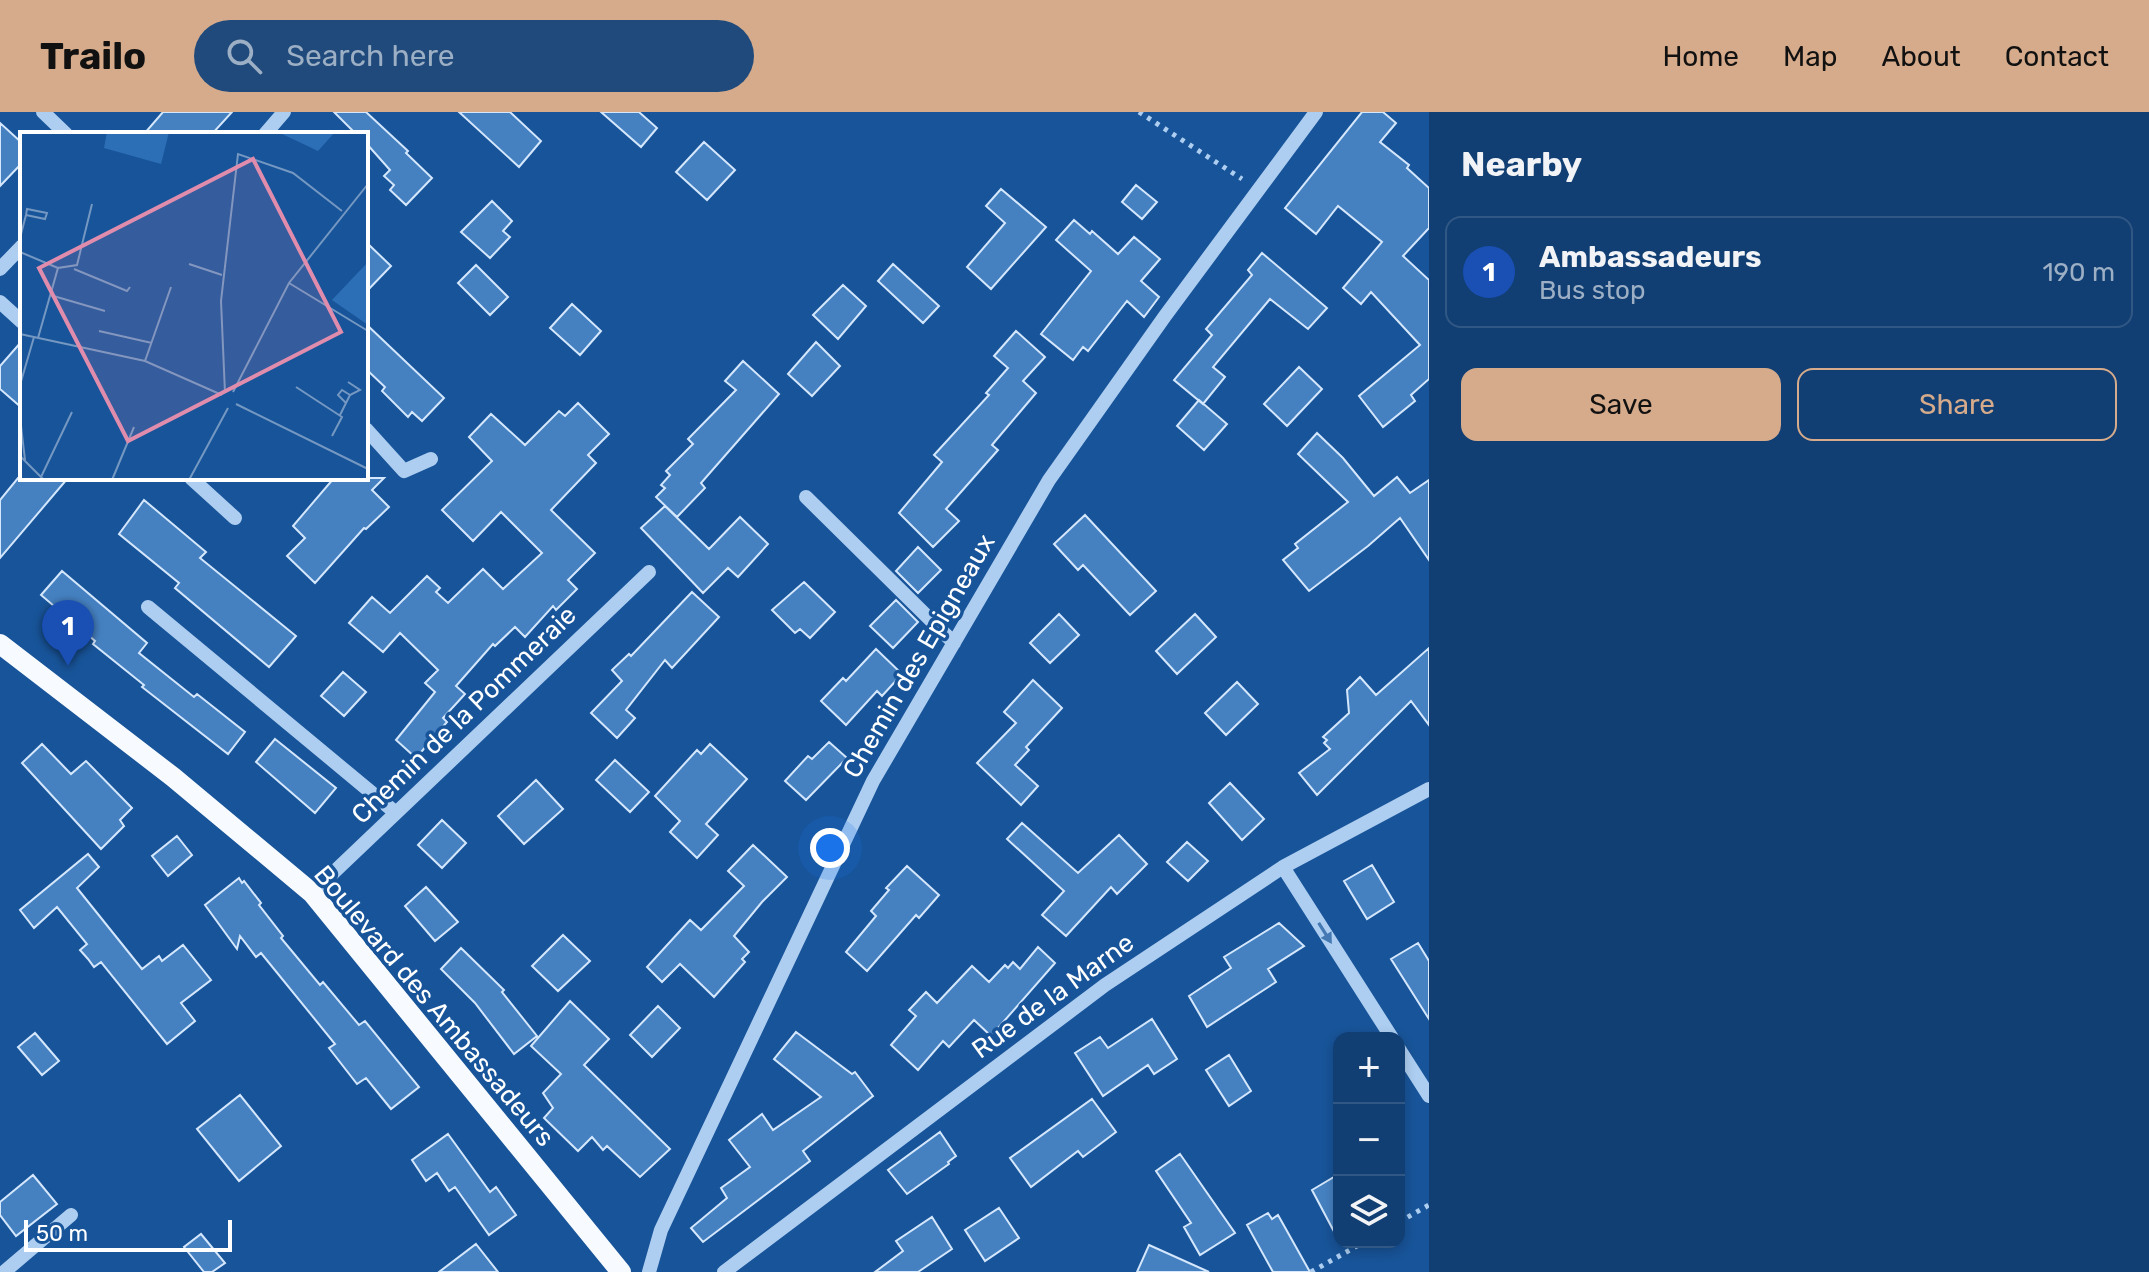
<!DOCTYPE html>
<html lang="en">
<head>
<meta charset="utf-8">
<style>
  :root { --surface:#123f73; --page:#1f4a7b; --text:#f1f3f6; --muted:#9cafc4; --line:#315885; --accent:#d6ab8b }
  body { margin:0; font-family:Rubik,sans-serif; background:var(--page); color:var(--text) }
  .controls { position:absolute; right:24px; bottom:24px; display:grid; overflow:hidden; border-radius:16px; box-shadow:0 4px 12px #0003 }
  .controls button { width:72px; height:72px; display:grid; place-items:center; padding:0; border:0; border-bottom:2px solid var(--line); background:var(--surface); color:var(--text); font:40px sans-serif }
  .scale { position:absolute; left:24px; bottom:20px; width:208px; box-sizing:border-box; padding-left:8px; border:4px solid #fff; border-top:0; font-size:22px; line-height:28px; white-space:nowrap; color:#fff; -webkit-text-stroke:6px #185499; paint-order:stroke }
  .you { position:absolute; left:830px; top:736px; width:28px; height:28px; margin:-20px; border:6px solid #fff; border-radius:50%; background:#1a73e8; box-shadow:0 0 0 12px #1a73e833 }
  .badge { display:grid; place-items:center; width:52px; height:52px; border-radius:50%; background:var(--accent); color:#fff; font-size:26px; font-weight:700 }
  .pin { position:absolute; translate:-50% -66px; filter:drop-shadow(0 2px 4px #0008) }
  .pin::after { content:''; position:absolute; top:42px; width:28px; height:24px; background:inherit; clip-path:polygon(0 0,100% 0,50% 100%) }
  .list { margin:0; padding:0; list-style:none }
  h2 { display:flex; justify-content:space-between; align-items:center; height:104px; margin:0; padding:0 32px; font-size:34px }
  h2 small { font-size:26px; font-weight:400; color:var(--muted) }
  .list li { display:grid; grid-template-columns:52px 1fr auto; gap:24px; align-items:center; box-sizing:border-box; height:112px; margin:0 16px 16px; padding:0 16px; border:2px solid var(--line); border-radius:16px }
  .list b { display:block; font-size:30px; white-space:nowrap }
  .list p { margin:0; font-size:26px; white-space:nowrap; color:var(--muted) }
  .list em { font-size:26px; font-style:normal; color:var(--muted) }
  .actions { display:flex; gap:16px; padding:24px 32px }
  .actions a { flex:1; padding:18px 0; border:2px solid var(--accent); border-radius:16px; text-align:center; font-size:28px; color:var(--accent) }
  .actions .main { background:var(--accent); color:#111 }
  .icon { flex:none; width:44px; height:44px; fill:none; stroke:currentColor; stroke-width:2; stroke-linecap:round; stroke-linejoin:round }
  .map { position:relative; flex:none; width:1429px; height:1160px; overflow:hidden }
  header { display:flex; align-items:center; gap:48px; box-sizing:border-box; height:112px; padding:0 40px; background:var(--accent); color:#111 }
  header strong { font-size:38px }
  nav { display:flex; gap:44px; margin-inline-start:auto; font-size:28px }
  .search { width:560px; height:72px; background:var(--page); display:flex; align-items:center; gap:20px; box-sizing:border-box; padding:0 28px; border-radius:44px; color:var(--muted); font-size:30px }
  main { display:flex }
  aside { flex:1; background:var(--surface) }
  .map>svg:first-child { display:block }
</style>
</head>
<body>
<header>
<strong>Trailo</strong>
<div class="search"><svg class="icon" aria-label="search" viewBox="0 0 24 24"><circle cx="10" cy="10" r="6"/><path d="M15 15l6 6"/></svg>Search here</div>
<nav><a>Home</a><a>Map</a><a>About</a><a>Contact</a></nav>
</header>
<main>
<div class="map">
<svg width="1429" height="1160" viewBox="0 0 1429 1160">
  <rect width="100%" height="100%" fill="#185499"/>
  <path fill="#4581c1" stroke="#d4e7fc" stroke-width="2" d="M163,0H232L212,22H144Z
    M334,0H366L408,39L406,41L432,66L406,93L390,78L394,73L384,64L390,58L366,31V22H356Z
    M459,0H510L541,29L519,55Z
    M601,0H639L657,16L641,35Z
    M1362,0H1383L1396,11L1380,30L1409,53L1407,56L1429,76V116L1403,144L1429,168V267L1411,283L1415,289L1383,315L1359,284L1420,233L1371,180L1361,192L1343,176L1382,130L1338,94L1316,122L1285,96Z
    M0,11L22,31V51L0,74Z
    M704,30L735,58L707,88L676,60Z
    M1136,73L1157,90L1142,107L1122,90Z
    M1001,77L1046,115L991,177L967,155L1005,111L986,94Z
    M492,89L512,109L503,119L510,125L490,146L461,120Z
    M1074,108L1090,122L1092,119L1118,142L1134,125L1160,147L1141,169L1159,185L1144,205L1127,189L1088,239L1083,235L1073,248L1041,222L1091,159L1056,128Z
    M366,130L391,154L366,180Z
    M1262,141L1327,196L1308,217L1270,187L1213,255L1225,265L1203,292L1174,268L1212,223L1206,217L1252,163L1248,158Z
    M893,152L939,194L923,211L878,169Z
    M476,153L508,185L490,203L458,171Z
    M843,173L866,194L838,227L813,203Z
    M572,192L601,219L580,243L550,216Z
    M366,212L444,286L422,309L412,300L408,305L382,279L385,275L366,257Z
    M1016,219L1045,245L1023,269L1036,281L992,333L998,338L946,397L959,409L933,435L899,401L942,350L934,343L989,283L986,281L1008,256L994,244Z
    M22,229V296L0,277V254Z
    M816,230L840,254L812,284L788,262Z
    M743,249L779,282L701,371L705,376L677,405L656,385L665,376L661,373L670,363L666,359L693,332L688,327L736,278L725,269Z
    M1299,255L1322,277L1287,314L1264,292Z
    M1199,288L1227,312L1204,338L1177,314Z
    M578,291L609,322L588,343L596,351L551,398L595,441L568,468L577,477L556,498L553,494L525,525L515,515L495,534L493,532L456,574L465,582L443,606L447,610L416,646L396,628L435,580L425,571L438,558L400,521L383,540L349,511L372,485L390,501L427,464L440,476L436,480L448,491L483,457L503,477L542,441L501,400L473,429L442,398L492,349L469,325L491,302L525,333L559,299L565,304Z
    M1317,321L1343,346L1374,384L1397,365L1410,381L1429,368V448L1400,406L1368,434L1309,479L1283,448L1298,436L1295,432L1348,390L1298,342Z
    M18,366H68L0,446V388Z
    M334,366H384L372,378L389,395L366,417L364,416L315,471L287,444L305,426L293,414Z
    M144,388L206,440L200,446L296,524L269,555L175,476L179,471L119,422Z
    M665,394L709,437L740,405L768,432L738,465L728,456L703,481L641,416Z
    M1085,403L1156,479L1130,503L1083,453L1078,458L1054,432Z
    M918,435L941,458L918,481L896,459Z
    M62,459L147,531L139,541L194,585L197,582L245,620L228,642L142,575L144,573L93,532L95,529L41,483Z
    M804,470L835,500L810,526L800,517L795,521L772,498Z
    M692,480L719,505L672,556L665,548L626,598L635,606L617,626L591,601L622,569L612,558L629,542L631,544Z
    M896,488L918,510L893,536L870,514Z
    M1059,502L1079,523L1050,551L1030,531Z
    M1195,502L1216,525L1177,562L1156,539Z
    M1429,536V613L1411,589L1317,683L1299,661L1330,637L1324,631L1327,628L1323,625L1349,601L1347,578L1360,565L1376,583Z
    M876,537L902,562L882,584L877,579L846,613L821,589L843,566L846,569Z
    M343,560L366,580L344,604L321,584Z
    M1033,568L1062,596L1026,635L1029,638L1015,653L1038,674L1021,693L977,651L1016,611L1004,600Z
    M1237,570L1258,592L1226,623L1205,601Z
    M275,627L336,676L315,701L256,650Z
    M829,630L847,646L806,688L785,669L808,644L812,647Z
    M42,632L71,662L86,649L132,696L120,708L124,714L101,737L22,651Z
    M710,632L747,667L706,712L718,723L697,746L670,720L680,709L655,684L697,638L701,642Z
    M615,648L649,680L630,700L596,668Z
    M536,668L563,697L524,732L498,704Z
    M1230,671L1264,707L1242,728L1209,691Z
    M442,708L466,731L442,756L418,733Z
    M1022,711L1078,761L1119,723L1147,752L1117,782L1111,775L1066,824L1042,803L1064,779L1007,727Z
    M177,724L192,743L168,764L152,744Z
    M1187,730L1208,749L1188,769L1167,750Z
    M753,733L787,765L762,790L734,824L749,840L742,847L745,850L714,885L680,852L662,870L647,855L690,808L701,818L744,774L728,759Z
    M88,742L99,755L77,776L142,857L159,844L162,849L183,833L211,868L181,891L195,909L167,932L101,850L94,855L88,847L80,838L87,832L57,795L34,816L20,798Z
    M1372,753L1394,790L1367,807L1344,769Z
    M907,754L939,783L919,806L916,803L867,859L846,840L876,804L871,799L889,778L886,776Z
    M239,766L242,771L244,769L261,791L259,793L283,824L281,826L320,873L323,870L359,913L365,909L419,975L391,997L366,966L357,972L329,936L335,932L261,841L256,845L240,824L237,837L205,793Z
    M426,775L458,810L435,829L405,794Z
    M1279,811L1304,834L1268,857L1276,870L1207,915L1189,884L1231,856L1224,845Z
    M563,823L590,849L558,879L532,854Z
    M1418,831L1429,849V907L1391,847Z
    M1038,835L1055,851L991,924L974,908L949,935L943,929L918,958L891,933L916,904L909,898L926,880L937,891L972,854L989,870L1005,853L1008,856L1013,850L1020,857Z
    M461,836L504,878L502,880L537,924L514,942L475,891L441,857Z
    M570,889L609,927L584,953L670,1037L640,1065L607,1034L603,1038L592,1025L578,1039L544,1006L553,996L543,981L561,962L531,934Z
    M658,894L680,916L652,945L630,923Z
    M1152,907L1177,947L1154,962L1148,953L1103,984L1075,941L1100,925L1108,936Z
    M796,920L852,962L855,960L873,984L803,1039L810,1049L703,1130L691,1116L727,1086L721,1076L750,1055L729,1028L762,1002L773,1018L821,985L774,947Z
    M35,921L59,949L42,963L18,935Z
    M1229,943L1251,979L1229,994L1206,958Z
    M240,983L281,1034L239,1069L197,1017Z
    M1092,987L1116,1020L1083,1045L1078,1039L1031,1075L1010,1046Z
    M940,1020L956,1044L948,1050L949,1052L907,1082L888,1058Z
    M448,1022L490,1080L496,1075L516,1103L489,1123L455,1075L449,1079L437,1061L426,1069L412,1048Z
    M1180,1042L1235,1121L1200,1143L1184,1115L1191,1111L1156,1059Z
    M1339,1062V1129L1312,1078Z
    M33,1063L57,1092L16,1124L0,1103V1090Z
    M999,1096L1019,1126L985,1149L965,1118Z
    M1268,1101L1272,1107L1278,1103L1310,1160H1273L1247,1113Z
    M932,1105L952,1137L918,1160H875L903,1139L896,1129Z
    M201,1122L225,1151L212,1160H204L184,1135Z
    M476,1132L498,1160H439Z
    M1149,1133L1209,1160H1137Z"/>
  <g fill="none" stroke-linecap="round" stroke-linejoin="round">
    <path stroke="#adcef1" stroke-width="5" stroke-dasharray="4 6" stroke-linecap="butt" d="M1139,0L1242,67
      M1399,1110L1429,1093
      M1311,1160L1364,1130"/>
    <path stroke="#adcef1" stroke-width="14" d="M43,0L66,22
      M265,22L284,0
      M0,157L22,134
      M0,190L22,210
      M366,317L404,359L431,347
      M191,366L235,406
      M806,385L954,531
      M148,495L396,701
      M1283,755L1392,926
      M312,781L649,460
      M1399,937L1429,984
      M4,1160L71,1103
      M649,1160L661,1118L873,669L1049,368L1165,204L1316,0
      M724,1160L1105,873L1283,755L1429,677"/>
    <path stroke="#f7fbff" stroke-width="20" d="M0,532L173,665L312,781L621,1160"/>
  </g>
  <defs><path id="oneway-solid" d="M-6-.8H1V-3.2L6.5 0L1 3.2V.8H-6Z" transform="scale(2)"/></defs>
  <use fill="#4579b3" href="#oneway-solid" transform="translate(1325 821) rotate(58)"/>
  <g text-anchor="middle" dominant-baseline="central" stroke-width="7" stroke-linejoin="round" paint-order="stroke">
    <g font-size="26" fill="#fff" stroke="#185499">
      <text transform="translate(919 544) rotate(-60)">Chemin des Epigneaux</text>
      <text transform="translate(464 603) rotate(-44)">Chemin de la Pommeraie</text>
      <text transform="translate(1053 884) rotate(-36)">Rue de la Marne</text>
      <text transform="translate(434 894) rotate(50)">Boulevard des Ambassadeurs</text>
    </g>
  </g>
  <g transform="translate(20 20)">
    <rect width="348" height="348" fill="#185499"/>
    <path d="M87,0H149L141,32L84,16ZM258,0H315L298,19ZM348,130V193L312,168Z" fill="#2c6fb6"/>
    <path fill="none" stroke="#7498c2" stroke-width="2" d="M0,106L6,83L7,77L27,81L25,87L6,83M0,120L38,136M169,132L202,143M54,137L107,159L110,155M269,151L348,199M30,163L85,179M79,199L132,211M0,202L125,229L202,263M18,206L38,136L57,133L72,72M125,229L151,155M0,253L14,205M276,255L322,285L312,304M213,260L269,151L348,52M205,261L201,169L218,22L273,41L322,79M326,271L318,263L322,258L330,263M216,272L348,337M320,283L330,263L340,258L328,250M0,285L5,328M0,324L24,348M21,345L52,280M92,348L114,295M169,348L208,276"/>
    <path fill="#e08cad" fill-opacity="0.15" stroke="#e08cad" stroke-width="4" d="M233,27L321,200L108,309L19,136Z"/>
    <rect width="348" height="348" fill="none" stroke="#fff" stroke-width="4"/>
  </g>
</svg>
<div class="controls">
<button>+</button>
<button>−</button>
<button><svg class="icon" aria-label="layers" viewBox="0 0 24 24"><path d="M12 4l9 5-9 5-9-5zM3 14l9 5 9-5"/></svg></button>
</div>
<div class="scale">50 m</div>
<div class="you"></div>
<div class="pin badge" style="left:68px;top:554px;background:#1a4fb4">1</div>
</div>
<aside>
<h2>Nearby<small></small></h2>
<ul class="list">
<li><span class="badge" style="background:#1a4fb4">1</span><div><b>Ambassadeurs</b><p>Bus stop</p></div><em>190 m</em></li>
</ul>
<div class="actions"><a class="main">Save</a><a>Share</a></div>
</aside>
</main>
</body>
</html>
